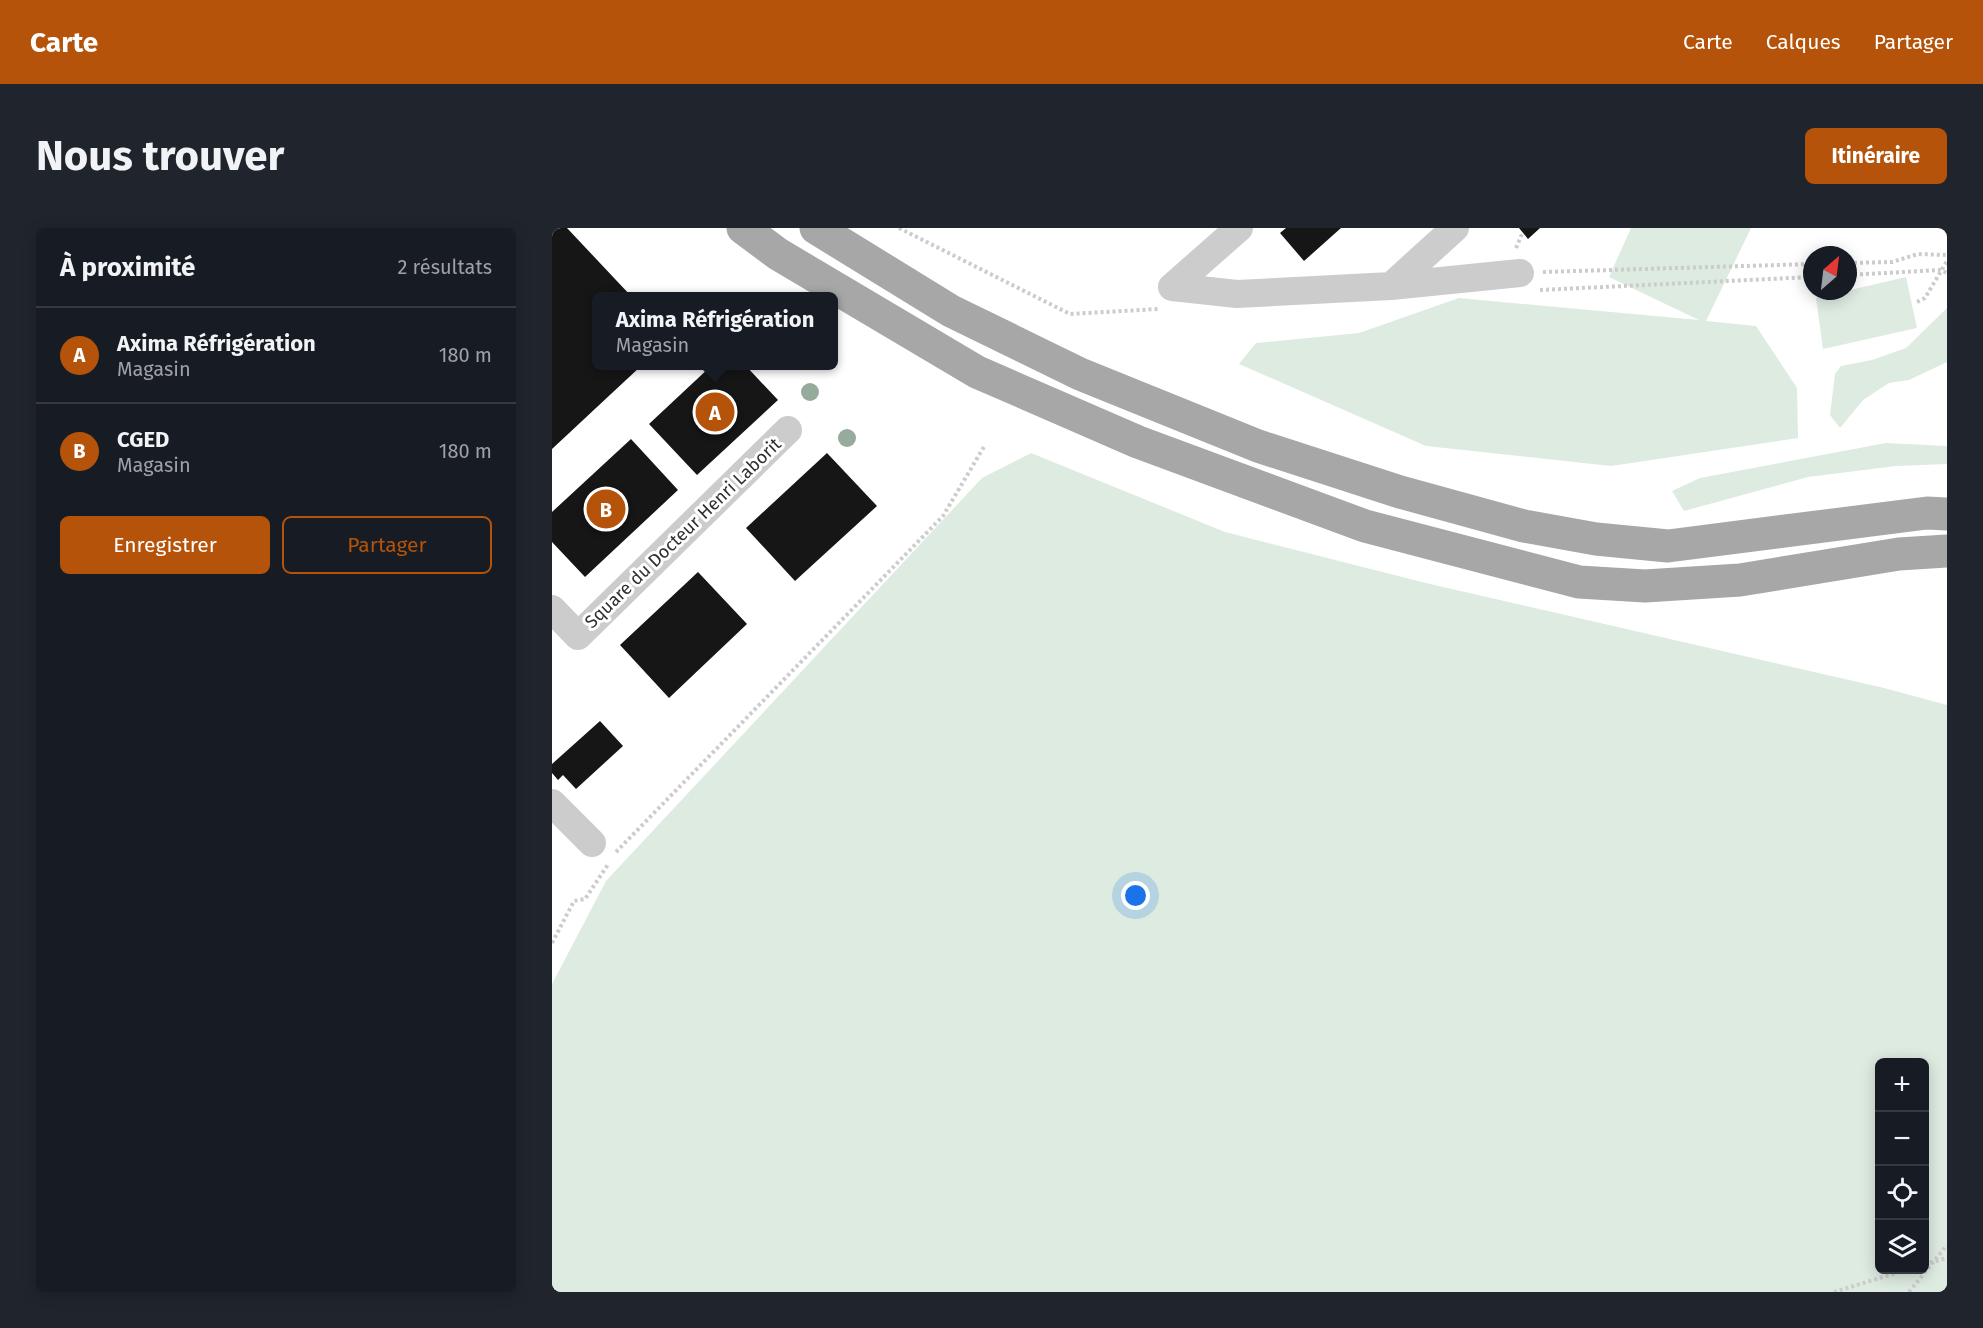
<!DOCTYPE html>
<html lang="fr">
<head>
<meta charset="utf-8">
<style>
  :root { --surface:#171b24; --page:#20242c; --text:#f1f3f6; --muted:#9ea1a6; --line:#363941; --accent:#b45309 }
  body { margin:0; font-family:"Fira Sans",sans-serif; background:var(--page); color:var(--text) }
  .controls { position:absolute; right:18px; bottom:18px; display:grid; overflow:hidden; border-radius:9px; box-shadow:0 3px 15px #0003 }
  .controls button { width:54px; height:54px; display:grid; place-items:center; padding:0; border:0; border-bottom:2px solid var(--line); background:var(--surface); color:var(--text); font:30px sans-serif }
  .compass { position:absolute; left:1251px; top:18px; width:54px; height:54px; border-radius:50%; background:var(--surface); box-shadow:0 3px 15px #0003; rotate:28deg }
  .you { position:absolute; left:584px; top:668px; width:21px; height:21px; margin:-15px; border:4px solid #fff; border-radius:50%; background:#1a73e8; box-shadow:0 0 0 9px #1a73e833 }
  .badge { display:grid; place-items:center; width:39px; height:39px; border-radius:50%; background:var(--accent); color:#fff; font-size:20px; font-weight:700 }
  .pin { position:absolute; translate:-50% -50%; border:3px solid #fff; box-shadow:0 2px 6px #0006 }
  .popup { position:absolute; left:40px; top:64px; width:246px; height:78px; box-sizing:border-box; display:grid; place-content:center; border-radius:9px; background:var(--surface); filter:drop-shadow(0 2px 4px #0005); font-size:20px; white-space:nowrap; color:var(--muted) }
  .popup b { font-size:22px; color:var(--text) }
  .popup::after { content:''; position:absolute; left:50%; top:100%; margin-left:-12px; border:12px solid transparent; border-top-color:var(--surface) }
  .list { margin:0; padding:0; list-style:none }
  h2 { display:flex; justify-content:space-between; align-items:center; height:78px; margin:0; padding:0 24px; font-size:26px }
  h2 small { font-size:20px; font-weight:400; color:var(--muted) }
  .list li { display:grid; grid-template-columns:39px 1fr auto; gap:18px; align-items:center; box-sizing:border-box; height:96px; padding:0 24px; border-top:2px solid var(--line) }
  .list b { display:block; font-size:22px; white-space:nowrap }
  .list p { margin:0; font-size:20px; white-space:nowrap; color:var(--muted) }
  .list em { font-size:20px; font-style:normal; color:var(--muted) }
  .actions { display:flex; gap:12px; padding:18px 24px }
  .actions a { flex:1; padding:14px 0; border:2px solid var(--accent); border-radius:9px; text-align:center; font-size:21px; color:var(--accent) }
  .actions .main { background:var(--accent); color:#fff }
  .icon { flex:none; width:33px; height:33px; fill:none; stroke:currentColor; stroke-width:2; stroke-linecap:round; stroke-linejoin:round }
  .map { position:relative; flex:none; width:1395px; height:1064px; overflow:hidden; border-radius:9px }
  header { display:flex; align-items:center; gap:36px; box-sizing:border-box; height:84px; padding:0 30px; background:var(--accent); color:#fff }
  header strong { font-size:28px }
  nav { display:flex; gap:33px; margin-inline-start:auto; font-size:21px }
  .intro { display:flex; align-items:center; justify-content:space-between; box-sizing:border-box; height:144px; padding:0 36px }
  h1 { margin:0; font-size:42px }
  .button { padding:15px 27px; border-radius:9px; background:var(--accent); color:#fff; font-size:21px; font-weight:700 }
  main { display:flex; gap:36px; padding:0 36px }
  aside { flex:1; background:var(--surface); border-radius:9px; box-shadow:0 3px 15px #0003 }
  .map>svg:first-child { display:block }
</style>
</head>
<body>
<header>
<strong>Carte</strong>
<nav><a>Carte</a><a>Calques</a><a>Partager</a></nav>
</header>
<div class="intro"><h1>Nous trouver</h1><a class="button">Itinéraire</a></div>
<main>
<aside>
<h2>À proximité<small>2 résultats</small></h2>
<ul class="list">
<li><span class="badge">A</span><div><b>Axima Réfrigération</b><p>Magasin</p></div><em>180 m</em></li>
<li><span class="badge">B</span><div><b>CGED</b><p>Magasin</p></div><em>180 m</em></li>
</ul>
<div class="actions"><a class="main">Enregistrer</a><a>Partager</a></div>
</aside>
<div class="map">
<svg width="1395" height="1064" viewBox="0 0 1395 1064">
  <rect width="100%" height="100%" fill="#fff"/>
  <path fill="#deebe1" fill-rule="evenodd" d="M1079,0H1199L1154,93L1204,98L1245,160L1246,210L1059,238L874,218L687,136L704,115L807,105L907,70L1147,92L1057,49Z
    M1354,49L1365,100L1271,121L1264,70Z
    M1395,80V134L1357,152L1337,155L1311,172L1288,200L1278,187L1283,146L1289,138L1320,132L1354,120Z
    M1334,215L1395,218V236L1344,238L1256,249L1132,283L1120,263L1148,250Z
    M479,225L673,304L878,356L1332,460L1395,477V1064H0V756L54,653L430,250ZM1328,834H1372V1042H1328Z"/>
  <path fill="#161616" d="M0,0H15L79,68H45V138H89L0,221Z
    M734,0H789L752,33L728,5Z
    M967,0H988L976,11Z
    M159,138H194L226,172L145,247L97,196Z
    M79,211L126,262L33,349L0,314V284Z
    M275,225L325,278L243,353L194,300Z
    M146,344L195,396L117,470L68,417Z
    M48,493L71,518L24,561L11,547L6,552L0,545V536Z"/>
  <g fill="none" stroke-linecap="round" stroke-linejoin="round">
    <path stroke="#ccc" stroke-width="4" stroke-dasharray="3 3" stroke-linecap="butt" d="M347,0L518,86L606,81
      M964,20L970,6
      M1296,35L1340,34L1366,26L1395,27
      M991,44L1260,36
      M1296,47L1388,42L1395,45
      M988,62L1260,49
      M1365,74L1373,70L1395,33
      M64,624L391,288L433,217
      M0,715L22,673L33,671L57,635
      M1372,1036L1395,1030
      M1282,1064L1354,1042
      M1357,1064L1395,1017"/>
    <path stroke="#ccc" stroke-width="28" d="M839,58L968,45
      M620,59L685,66L839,58L903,0
      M620,59L687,0
      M0,381L26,408L236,202
      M0,575L40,615"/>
    <path stroke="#a7a7a7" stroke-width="33" d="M191,0L226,26L425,144L586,214L813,298L1027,354L1093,358L1188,352L1347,326L1395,323
      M264,0L399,83L528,146L706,218L848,264L972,298L1044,311L1116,318L1375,285L1395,286"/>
  </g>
  <g fill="#96ab9c">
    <circle cx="258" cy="164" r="9"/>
    <circle cx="295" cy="210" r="9"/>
  </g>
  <g text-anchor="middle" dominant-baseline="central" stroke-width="6" stroke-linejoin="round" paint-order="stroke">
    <g font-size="18" fill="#2f2f2f" stroke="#fff">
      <text transform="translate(131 305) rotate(-44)">Square du Docteur Henri Laborit</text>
    </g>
  </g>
</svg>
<div class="controls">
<button>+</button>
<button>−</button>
<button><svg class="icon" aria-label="locate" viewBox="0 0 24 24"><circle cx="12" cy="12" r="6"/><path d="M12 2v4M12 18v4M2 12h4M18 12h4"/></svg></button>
<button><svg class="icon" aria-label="layers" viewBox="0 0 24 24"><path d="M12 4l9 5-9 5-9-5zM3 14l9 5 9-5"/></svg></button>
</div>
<svg class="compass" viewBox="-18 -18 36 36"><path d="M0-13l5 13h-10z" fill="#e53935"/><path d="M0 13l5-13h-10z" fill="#9ea1a6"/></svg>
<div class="you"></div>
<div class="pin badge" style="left:163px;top:184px">A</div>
<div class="popup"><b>Axima Réfrigération</b>Magasin</div>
<div class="pin badge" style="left:54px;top:281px">B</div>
</div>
</main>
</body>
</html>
